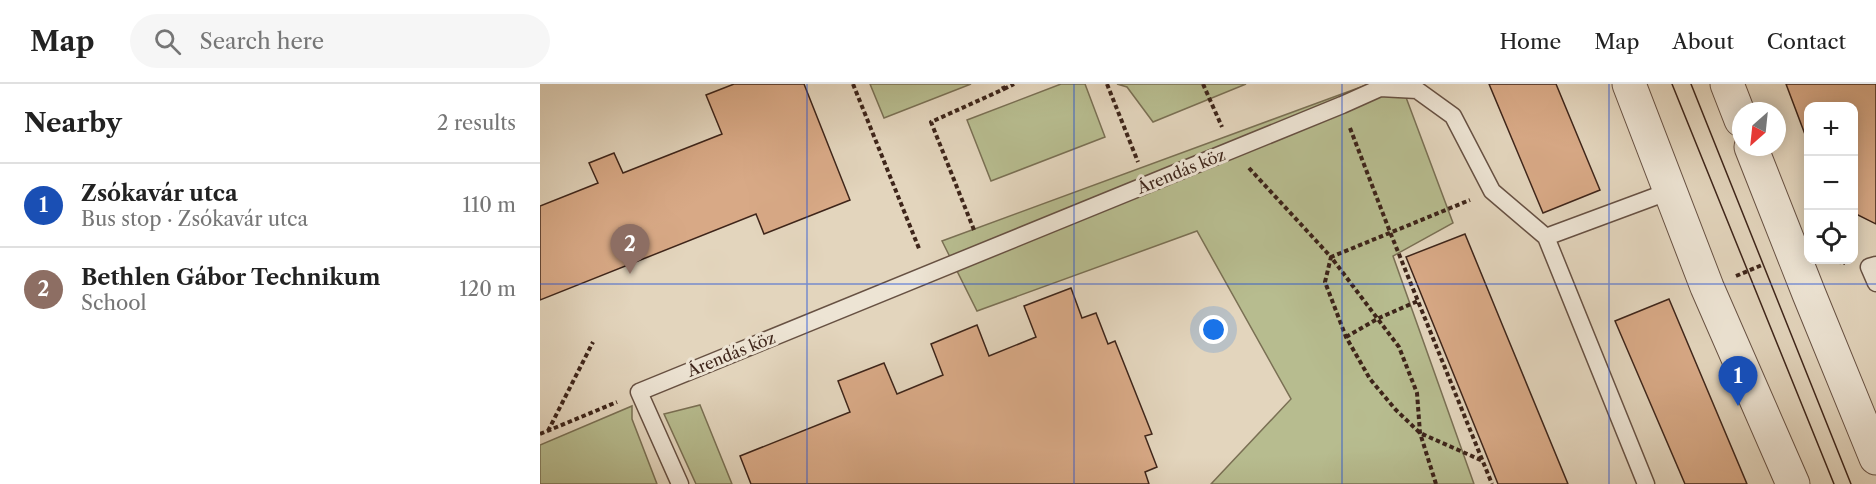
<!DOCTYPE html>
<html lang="en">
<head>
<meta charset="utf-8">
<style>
  :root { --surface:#fff; --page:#f6f6f6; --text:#222; --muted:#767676; --line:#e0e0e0; --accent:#d93025 }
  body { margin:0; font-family:"Libre Caslon Text",serif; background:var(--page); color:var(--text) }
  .controls { position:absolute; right:18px; top:18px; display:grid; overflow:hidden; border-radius:12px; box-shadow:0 3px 15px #0003 }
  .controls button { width:54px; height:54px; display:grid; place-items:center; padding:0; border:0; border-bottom:2px solid var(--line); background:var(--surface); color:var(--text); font:30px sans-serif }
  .compass { position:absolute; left:1192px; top:18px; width:54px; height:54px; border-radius:50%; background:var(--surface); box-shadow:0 3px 15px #0003; rotate:207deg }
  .you { position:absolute; left:674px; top:246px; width:21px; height:21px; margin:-15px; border:4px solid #fff; border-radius:50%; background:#1a73e8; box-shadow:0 0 0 9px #1a73e833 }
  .badge { display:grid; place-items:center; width:39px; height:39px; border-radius:50%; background:var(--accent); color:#fff; font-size:20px; font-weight:700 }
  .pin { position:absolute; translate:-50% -50px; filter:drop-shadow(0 2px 3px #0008) }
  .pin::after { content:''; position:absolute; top:32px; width:21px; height:18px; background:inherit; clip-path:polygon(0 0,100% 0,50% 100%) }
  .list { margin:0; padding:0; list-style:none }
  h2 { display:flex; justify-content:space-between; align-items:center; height:78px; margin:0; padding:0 24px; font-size:26px }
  h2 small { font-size:20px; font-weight:400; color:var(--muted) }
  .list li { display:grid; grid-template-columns:39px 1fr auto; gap:18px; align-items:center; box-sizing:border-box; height:84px; padding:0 24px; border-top:2px solid var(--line) }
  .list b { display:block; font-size:22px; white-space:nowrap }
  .list p { margin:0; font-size:20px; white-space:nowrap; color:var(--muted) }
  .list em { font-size:20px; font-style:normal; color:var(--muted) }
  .icon { flex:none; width:33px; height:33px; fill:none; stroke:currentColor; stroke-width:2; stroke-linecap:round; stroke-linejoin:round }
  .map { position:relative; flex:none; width:1336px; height:400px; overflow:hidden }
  header { display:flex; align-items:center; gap:36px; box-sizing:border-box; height:84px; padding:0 30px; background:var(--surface); border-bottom:2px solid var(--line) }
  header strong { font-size:28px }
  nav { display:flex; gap:33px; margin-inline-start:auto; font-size:21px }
  .search { width:420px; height:54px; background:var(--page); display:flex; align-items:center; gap:15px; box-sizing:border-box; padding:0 21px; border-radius:33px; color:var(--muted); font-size:22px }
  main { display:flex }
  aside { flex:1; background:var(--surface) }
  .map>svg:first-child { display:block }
</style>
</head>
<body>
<header>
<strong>Map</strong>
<div class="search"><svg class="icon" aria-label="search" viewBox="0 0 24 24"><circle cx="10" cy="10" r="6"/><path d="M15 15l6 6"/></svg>Search here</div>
<nav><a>Home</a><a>Map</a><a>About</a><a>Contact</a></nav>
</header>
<main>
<aside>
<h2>Nearby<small>2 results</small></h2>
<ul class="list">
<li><span class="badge" style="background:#1a4fb4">1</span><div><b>Zsókavár utca</b><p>Bus stop · Zsókavár utca</p></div><em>110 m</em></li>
<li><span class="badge" style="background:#8d6e63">2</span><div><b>Bethlen Gábor Technikum</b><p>School</p></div><em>120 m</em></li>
</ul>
</aside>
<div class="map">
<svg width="1336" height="400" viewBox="0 0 1336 400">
  <rect width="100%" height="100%" fill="#e3d5bd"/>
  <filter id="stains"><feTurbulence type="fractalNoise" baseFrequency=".00333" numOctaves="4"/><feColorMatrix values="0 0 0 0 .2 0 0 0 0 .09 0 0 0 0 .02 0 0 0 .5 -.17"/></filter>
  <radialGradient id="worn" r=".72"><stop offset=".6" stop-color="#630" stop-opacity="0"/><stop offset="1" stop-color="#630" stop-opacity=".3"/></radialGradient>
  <path fill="#b7bc8f" stroke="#7a7054" stroke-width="1.5" d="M330,0H431L344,34Z
    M521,0H545L565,53L451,97L427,36Z
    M577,0H706L613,38L587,3Z
    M829,0H861L913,139L853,172L934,400H671L751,315L657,147L437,227L402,157Z
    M160,321L192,400H156L124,330Z
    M92,322V335L117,400H0V361Z"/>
  <path fill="#d8a986" stroke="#3e251a" stroke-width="1.5" d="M194,0H264L310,116L224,150L216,130L0,216V122L58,99L49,79L74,69L83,89L182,50L166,11Z
    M949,0H1016L1060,106L1003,129Z
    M1246,0H1336V140L1314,129V22H1269V61Z
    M925,150L964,245L1028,400H958L944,365L866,173Z
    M531,204L542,234L556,229L568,260L575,257L612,350L605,352L617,383L605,388L609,400H211L200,372L310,328L298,297L344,279L357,310L403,291L391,260L437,241L449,272L496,253L484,222Z
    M1129,215L1207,400H1145L1075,237Z"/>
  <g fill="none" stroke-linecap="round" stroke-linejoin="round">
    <g stroke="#675143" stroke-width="19">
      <path id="service" d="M1006,153L1106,400
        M1336,181L1329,183L1336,199
        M140,400L99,308L802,21L840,4L877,6L913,32L952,107L1006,153L1130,107"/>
    </g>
    <g stroke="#675143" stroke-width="35">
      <path id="tertiary" d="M1089,0L1167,203L1253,400
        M1187,0L1201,36
        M1211,63L1269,210L1336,374"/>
    </g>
    <path stroke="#3e251a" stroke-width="4" stroke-dasharray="4.5 3" stroke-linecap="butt" d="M313,0L380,167
      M567,0L598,78
      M663,0L682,43
      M464,5L474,0
      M810,44L850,148L952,400
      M709,84L791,173L785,198L806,253L830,295L855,325L880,349L943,377
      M434,146L391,38L464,5L462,0
      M1289,176L1305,179
      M1196,192L1222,181
      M806,253L839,234L878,217
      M8,347L53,258
      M0,350L77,318
      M896,400L880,349L877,309L859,263L791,173L930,116"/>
    <use href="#service" stroke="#ede4d4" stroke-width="16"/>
    <use href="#tertiary" stroke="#ede4d4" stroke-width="33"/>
    <path stroke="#3e251a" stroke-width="1.5" d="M1132,0L1294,400
      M1151,0L1311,400"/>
  </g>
  <path fill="none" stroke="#1d4ed8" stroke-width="1.5" stroke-opacity="0.55" d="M267,0V400M534,0V400M802,0V400M1069,0V400M0,200H1336"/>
  <g text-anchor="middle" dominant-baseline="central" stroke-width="6" stroke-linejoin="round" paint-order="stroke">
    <g font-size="16" fill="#3e251a" stroke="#ede4d4">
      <text transform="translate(641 87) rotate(-22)">Árendás köz</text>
      <text transform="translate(191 270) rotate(-22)">Árendás köz</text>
    </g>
  </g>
  <rect width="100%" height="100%" filter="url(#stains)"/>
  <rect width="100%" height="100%" fill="url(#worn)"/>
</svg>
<div class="controls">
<button>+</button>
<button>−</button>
<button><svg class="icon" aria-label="locate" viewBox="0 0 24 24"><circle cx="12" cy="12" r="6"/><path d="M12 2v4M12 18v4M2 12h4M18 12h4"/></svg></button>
</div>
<svg class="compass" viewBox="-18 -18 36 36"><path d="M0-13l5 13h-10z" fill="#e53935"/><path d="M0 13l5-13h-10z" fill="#767676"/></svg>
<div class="you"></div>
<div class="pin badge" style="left:1198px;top:322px;background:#1a4fb4">1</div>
<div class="pin badge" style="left:90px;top:190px;background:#8d6e63">2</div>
</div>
</main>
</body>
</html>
